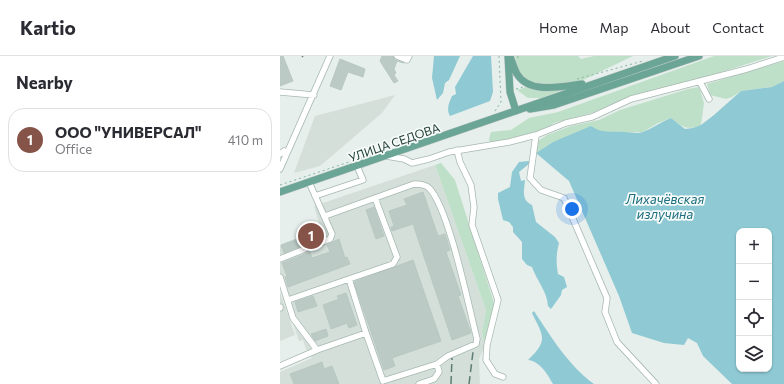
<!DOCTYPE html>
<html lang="en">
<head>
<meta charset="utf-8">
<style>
  :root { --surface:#fff; --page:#f7f7f7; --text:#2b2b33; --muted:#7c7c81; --line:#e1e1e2; --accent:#855347 }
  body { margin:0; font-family:Commissioner,sans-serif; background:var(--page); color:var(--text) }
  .controls { position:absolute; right:12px; bottom:12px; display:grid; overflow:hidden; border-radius:8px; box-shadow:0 1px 3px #0004 }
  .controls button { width:36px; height:36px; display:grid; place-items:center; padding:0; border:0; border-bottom:1px solid var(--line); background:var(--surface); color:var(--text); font:20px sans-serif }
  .you { position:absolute; left:292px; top:153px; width:14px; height:14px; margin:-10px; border:3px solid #fff; border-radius:50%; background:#1a73e8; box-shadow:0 0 0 6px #1a73e833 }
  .badge { display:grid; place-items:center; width:26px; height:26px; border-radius:50%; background:var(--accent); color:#fff; font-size:13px; font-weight:700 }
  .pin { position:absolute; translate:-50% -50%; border:2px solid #fff; box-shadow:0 1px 4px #0006 }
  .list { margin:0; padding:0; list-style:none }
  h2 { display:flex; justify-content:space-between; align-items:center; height:52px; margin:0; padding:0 16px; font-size:17px }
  h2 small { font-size:13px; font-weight:400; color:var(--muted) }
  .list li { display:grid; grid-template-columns:26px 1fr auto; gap:12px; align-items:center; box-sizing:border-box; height:64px; margin:0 8px 8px; padding:0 8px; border:1px solid var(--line); border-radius:16px }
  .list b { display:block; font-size:15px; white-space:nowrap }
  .list p { margin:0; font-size:13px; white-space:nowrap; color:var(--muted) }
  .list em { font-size:13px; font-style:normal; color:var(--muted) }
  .icon { flex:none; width:22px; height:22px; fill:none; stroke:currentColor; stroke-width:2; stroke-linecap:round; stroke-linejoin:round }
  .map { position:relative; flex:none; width:504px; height:328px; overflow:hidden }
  header { display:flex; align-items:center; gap:24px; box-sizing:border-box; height:56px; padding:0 20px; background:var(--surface); border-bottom:1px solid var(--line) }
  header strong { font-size:19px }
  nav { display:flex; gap:22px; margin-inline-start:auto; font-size:14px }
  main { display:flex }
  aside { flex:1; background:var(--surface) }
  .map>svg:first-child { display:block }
</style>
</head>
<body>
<header>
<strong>Kartio</strong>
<nav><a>Home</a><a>Map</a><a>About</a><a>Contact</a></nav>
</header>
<main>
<aside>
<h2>Nearby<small></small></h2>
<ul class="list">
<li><span class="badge">1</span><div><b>ООО &quot;УНИВЕРСАЛ&quot;</b><p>Office</p></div><em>410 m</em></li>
</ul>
</aside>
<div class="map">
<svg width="504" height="328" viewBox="0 0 504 328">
  <rect width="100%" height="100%" fill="#e6efeb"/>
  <path fill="#d4dfda" d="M115,39L102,57L40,110L14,117L35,60Z
    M155,109L206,254L202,276L205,290L199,303L200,328H0V316L32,302L26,293L23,284L19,285L0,230V190L41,174L34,150Z
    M0,236L15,279L0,285Z"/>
  <path fill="#bfe0c8" d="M235,0H298L301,3L314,0H353L299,26L256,29C243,26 237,13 235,0Z
    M434,0H492L420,23L349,41L312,57L274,67L266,73L228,85L210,88L209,83L211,76L231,74L249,62L278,56Z
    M504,5V25L492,31L461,35L452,41L446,43L430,39L427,28Z
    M246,31L256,34L286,33L261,42H248L237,34Z
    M419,31L424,47L421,69C408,75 402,71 391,62L378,67L363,76L327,77L317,74H302L289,81L273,86L256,97L258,85L267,79L291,70L319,64L340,54L408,33Z
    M161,107L175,124L215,250L205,290L202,276L206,254L155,109Z"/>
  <path fill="#8ec9d4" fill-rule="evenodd" d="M154,0H180L169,24L165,27L163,37L157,44L152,22Z
    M193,0H211L213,36L210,45L170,60C166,53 169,47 172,40L176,38L175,31Z
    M504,25V328H452L423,300L417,287L408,282L404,289L384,287L352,277L339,240L289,125L256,97L273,86L311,70C323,78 331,75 344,76C351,76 357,78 363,76C373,72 381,66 391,62L405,73L413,72L421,69L434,59L461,35L492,31ZM459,175H489V313H459Z
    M249,105L250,107L239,116L241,125L245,124C244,135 241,144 252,149L256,166L275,181L279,187C276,198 276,207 278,218L284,221L287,231L282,234L281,239L271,253L268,250C267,235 257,225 252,211L247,209L242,203V186L233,176V171L229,166L223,164L218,143V137L230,131L232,116L239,106Z
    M254,255C271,281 289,310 314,328H273C268,319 260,305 248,304C269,284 263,280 252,257Z"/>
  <path fill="#bbcac4" stroke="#b8c9c2" d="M0,0H3L13,25L0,30Z
    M102,0H113L115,4L124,7L117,5L114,13L116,17L114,19L118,25L114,27L100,5Z
    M60,3L85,13L83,21L68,16L61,34L50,30Z
    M143,136L158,180L165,178L170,194L166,196L181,239L178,240L191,277L172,284L133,168L112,175L111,171L114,170L109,155L127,149L124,143Z
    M94,151L104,180L96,183L86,154Z
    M41,174L44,181L4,197L1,189Z
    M59,183L65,202L67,201L70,208L8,231L5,221L7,220L2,207L30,196L32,202L50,196L47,189Z
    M133,204L161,285L112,302L115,310L104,314L74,226Z
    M66,237L77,269L69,272L67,267L51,273L43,249L59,243L57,240Z
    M33,240L37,250L18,256L15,246Z
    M46,273L48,280L35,285L31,278Z
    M42,306L44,313L52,310L59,328H14L10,318Z"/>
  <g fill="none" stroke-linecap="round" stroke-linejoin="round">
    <g stroke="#a8b8b2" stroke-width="7">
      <path id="minor" d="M117,0L127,4L129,0
        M420,26L429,43
        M0,36L34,39
        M256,79L250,122L261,134L284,142L327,242L325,256L337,286L376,328
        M177,94L180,106L191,129L194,151L192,169L218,244L207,289L206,304L215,318L223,321
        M0,98L4,95
        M106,100L124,103L132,107L149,103L169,96L229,86L256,79L286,67L312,61L351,43L467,13L504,1
        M0,113L50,0
        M35,140L83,124L77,110
        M0,203L50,183L52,178L29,126
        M0,221L13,262L37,294
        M69,223L113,208L117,201L95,142
        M8,244L69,223L86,277
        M0,251V252
        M0,310L37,294L86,277L103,325L157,308L168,300L196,288L197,283C189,252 169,152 149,132C145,128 139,128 134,128L45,160
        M139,328L154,323L159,316L157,308"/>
    </g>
    <g stroke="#c2cac8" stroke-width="8">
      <path id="major" d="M228,0L230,36L236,55
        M230,0C232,6 234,12 237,18C250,39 282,30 302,28
        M250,53L274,49L419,0
        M0,136L395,0"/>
    </g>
    <path stroke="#86b3a5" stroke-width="1" stroke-dasharray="2 3" stroke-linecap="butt" d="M238,0V4
      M297,23L363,5
      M236,33L243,31
      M215,55L221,46L219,0
      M0,129L99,96"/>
    <use href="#minor" stroke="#fff" stroke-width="5.5"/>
    <use href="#major" stroke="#6aa596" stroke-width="7"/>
    <path stroke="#5f7d75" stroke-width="1.5" stroke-dasharray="8 4" stroke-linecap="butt" d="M22,0L23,1
      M171,328L172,302
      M189,328L193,296"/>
  </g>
  <g text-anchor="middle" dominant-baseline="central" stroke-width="3.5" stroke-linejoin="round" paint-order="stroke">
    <g font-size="12" fill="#24423a" stroke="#f7fbf9">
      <text transform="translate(114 86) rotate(-19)">УЛИЦА СЕДОВА</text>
    </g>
    <g font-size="13" font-style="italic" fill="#1c6f80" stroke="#f7fbf9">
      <text x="385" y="143">Лихачёвская<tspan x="385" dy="15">излучина</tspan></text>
    </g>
  </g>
</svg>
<div class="controls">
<button>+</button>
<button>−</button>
<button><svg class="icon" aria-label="locate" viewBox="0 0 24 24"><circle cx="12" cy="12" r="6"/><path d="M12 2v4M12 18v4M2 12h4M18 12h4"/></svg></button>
<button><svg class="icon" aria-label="layers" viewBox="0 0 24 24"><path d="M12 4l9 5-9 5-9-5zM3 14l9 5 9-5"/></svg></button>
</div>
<div class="you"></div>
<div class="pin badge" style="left:31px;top:180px">1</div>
</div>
</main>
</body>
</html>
